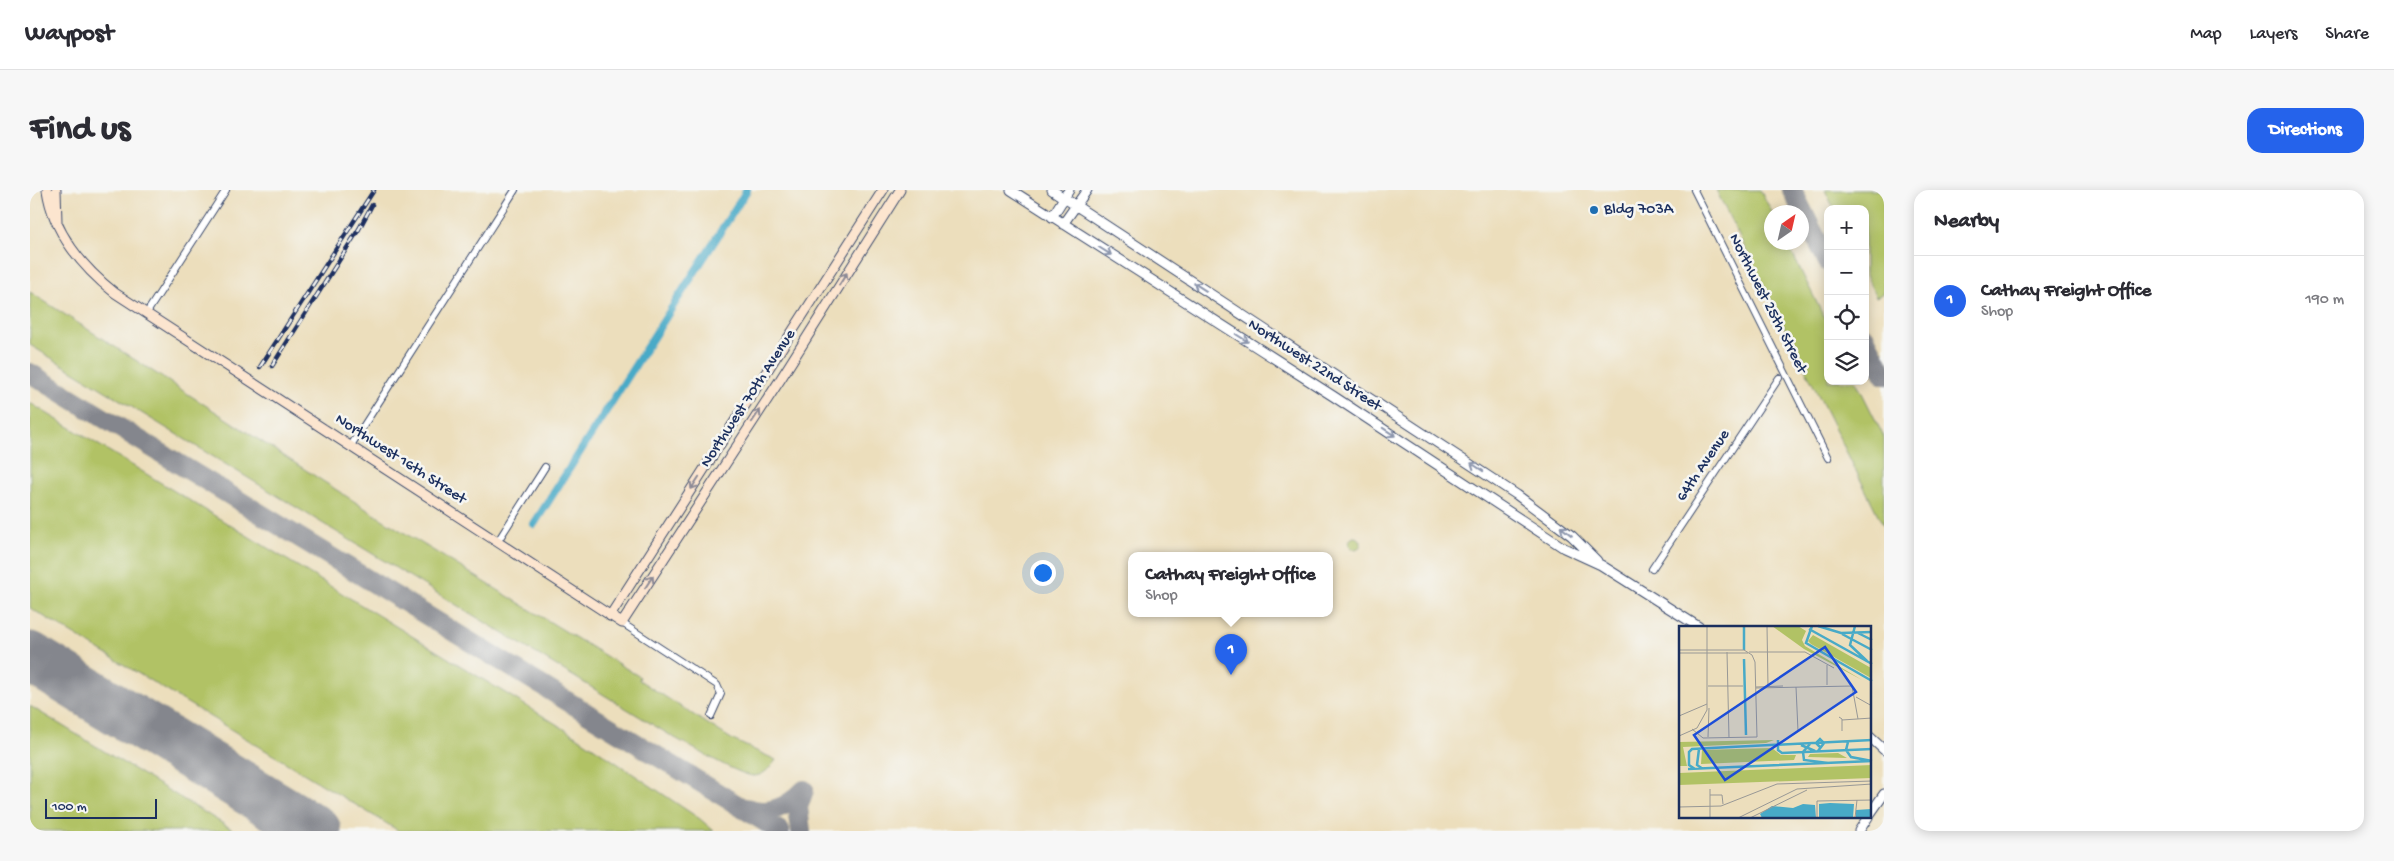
<!DOCTYPE html>
<html lang="en">
<head>
<meta charset="utf-8">
<style>
  :root { --surface:#fff; --page:#f7f7f7; --text:#2b2b33; --muted:#7c7c81; --line:#e1e1e2; --accent:#2563eb }
  body { margin:0; font-family:"Gochi Hand",sans-serif; background:var(--page); color:var(--text) }
  .controls { position:absolute; right:15px; top:15px; display:grid; overflow:hidden; border-radius:10px; box-shadow:0 2px 12px #0003 }
  .controls button { width:45px; height:45px; display:grid; place-items:center; padding:0; border:0; border-bottom:1px solid var(--line); background:var(--surface); color:var(--text); font:25px sans-serif }
  .compass { position:absolute; left:1734px; top:15px; width:45px; height:45px; border-radius:50%; background:var(--surface); box-shadow:0 2px 12px #0003; rotate:34deg }
  .scale { position:absolute; left:15px; bottom:12px; width:112px; box-sizing:border-box; padding-left:5px; border:2px solid #1b2f5e; border-top:0; font-size:14px; line-height:18px; white-space:nowrap; color:#1b2f5e; -webkit-text-stroke:4px #f6f6f2; paint-order:stroke }
  .you { position:absolute; left:1012px; top:382px; width:18px; height:18px; margin:-12px; border:4px solid #fff; border-radius:50%; background:#1a73e8; box-shadow:0 0 0 8px #1a73e833 }
  .badge { display:grid; place-items:center; width:32px; height:32px; border-radius:50%; background:var(--accent); color:#fff; font-size:16px; font-weight:700 }
  .pin { position:absolute; translate:-50% -41px; filter:drop-shadow(0 1px 2px #0008) }
  .pin::after { content:''; position:absolute; top:26px; width:18px; height:15px; background:inherit; clip-path:polygon(0 0,100% 0,50% 100%) }
  .popup { position:absolute; left:1098px; top:362px; width:205px; height:65px; box-sizing:border-box; display:grid; place-content:center; border-radius:10px; background:var(--surface); filter:drop-shadow(0 1px 4px #0005); font-size:16px; white-space:nowrap; color:var(--muted) }
  .popup b { font-size:19px; color:var(--text) }
  .popup::after { content:''; position:absolute; left:50%; top:100%; margin-left:-10px; border:10px solid transparent; border-top-color:var(--surface) }
  .list { margin:0; padding:0; list-style:none }
  h2 { display:flex; justify-content:space-between; align-items:center; height:65px; margin:0; padding:0 20px; font-size:21px }
  h2 small { font-size:16px; font-weight:400; color:var(--muted) }
  .list li { display:grid; grid-template-columns:32px 1fr auto; gap:15px; align-items:center; box-sizing:border-box; height:90px; padding:0 20px; border-top:1px solid var(--line) }
  .list b { display:block; font-size:19px; white-space:nowrap }
  .list p { margin:0; font-size:16px; white-space:nowrap; color:var(--muted) }
  .list em { font-size:16px; font-style:normal; color:var(--muted) }
  .icon { flex:none; width:28px; height:28px; fill:none; stroke:currentColor; stroke-width:2; stroke-linecap:round; stroke-linejoin:round }
  .map { position:relative; flex:none; width:1854px; height:641px; overflow:hidden; border-radius:15px }
  header { display:flex; align-items:center; gap:30px; box-sizing:border-box; height:70px; padding:0 25px; background:var(--surface); border-bottom:1px solid var(--line) }
  header strong { font-size:24px }
  nav { display:flex; gap:28px; margin-inline-start:auto; font-size:18px }
  .intro { display:flex; align-items:center; justify-content:space-between; box-sizing:border-box; height:120px; padding:0 30px }
  h1 { margin:0; font-size:35px }
  .button { padding:12px 22px; border-radius:15px; background:var(--accent); color:#fff; font-size:18px; font-weight:700 }
  main { display:flex; gap:30px; padding:0 30px }
  aside { flex:1; background:var(--surface); border-radius:15px; box-shadow:0 2px 12px #0003 }
  .map>svg:first-child { display:block }
</style>
</head>
<body>
<header>
<strong>Waypost</strong>
<nav><a>Map</a><a>Layers</a><a>Share</a></nav>
</header>
<div class="intro"><h1>Find us</h1><a class="button">Directions</a></div>
<main>
<div class="map">
<svg width="1854" height="641" viewBox="0 0 1854 641">
  <rect width="100%" height="100%" fill="#f6f6f2"/>
  <filter id="ink" filterUnits="userSpaceOnUse"><feTurbulence type="fractalNoise" baseFrequency=".02" numOctaves="2"/><feDisplacementMap in="SourceGraphic" scale="10" xChannelSelector="R" yChannelSelector="G"/><feConvolveMatrix kernelMatrix="1 2 1 2 8 2 1 2 1" color-interpolation-filters="sRGB"/></filter>
  <filter id="wash" filterUnits="userSpaceOnUse"><feTurbulence type="fractalNoise" baseFrequency=".0096" numOctaves="4" result="noise"/><feDisplacementMap in="SourceGraphic" scale="20" xChannelSelector="R" yChannelSelector="G"/><feGaussianBlur stdDeviation="1.12" result="paint"/><feColorMatrix in="noise" values="0 0 0 0 0 0 0 0 0 0 0 0 0 0 0 0 0 1.4 0 .05"/><feComposite in="paint" operator="in"/></filter>
  <g filter="url(#wash)">
    <rect width="100%" height="100%" fill="#ecdebc"/>
    <path fill="#b1c265" stroke="#667862" d="M1686,0H1730L1742,22V52L1757,53L1798,135V191H1826L1854,247V337Z
      M1795,0H1854V103L1846,107L1835,84V19H1804Z
      M0,102L347,326L610,487L609,490L703,550L746,570C741,577 733,586 724,586C708,585 660,556 643,547L0,155Z
      M0,213L554,551L670,629L684,641H369L0,418Z
      M1319 353a6 6 0 1 1 12 0a6 6 0 1 1-12 0Z
      M0,516L205,641H0Z"/>
    <g fill="none" stroke-linecap="round" stroke-linejoin="round">
      <path stroke="#48aac7" stroke-width="8" d="M504,334L717,0"/>
      <path stroke="#84868d" stroke-width="20" d="M1762,0L1798,72
        M1835,147L1854,185
        M0,183L750,641
        M716,618C738,626 758,617 774,600
        M771,641L768,617L774,600"/>
      <path stroke="#84868d" stroke-width="51" d="M0,467L286,641"/>
    </g>
  </g>
  <g filter="url(#ink)">
    <g fill="none" stroke-linecap="round" stroke-linejoin="round">
      <g stroke="#3a496c" stroke-width="8">
        <path id="minor" d="M1664,0L1798,268
          M116,124L196,0
          M320,257L485,0
          M468,351L515,277
          M1622,379L1749,188
          M592,433L687,495L691,504L681,526"/>
      </g>
      <g stroke="#3a496c" stroke-width="11">
        <path id="tertiary" d="M981,0L1303,206L1534,358L1571,375L1669,437
          M1022,0L1487,305L1542,346L1567,371
          M1022,27L1039,0
          M1033,34L1057,0
          M1840,547L1854,560
          M1840,624L1854,604
          M1829,641L1838,627"/>
      </g>
      <g stroke="#3a496c" stroke-width="11">
        <path id="secondary" d="M17,0C23,42 53,78 85,103L592,433L750,190L870,0
          M26,0L27,32
          M580,426L853,0"/>
      </g>
      <use href="#minor" stroke="#fff" stroke-width="6"/>
      <use href="#tertiary" stroke="#fff" stroke-width="9"/>
      <use href="#secondary" stroke="#fce5cf" stroke-width="9"/>
      <g stroke="#1b2f5e" stroke-width="4.5">
        <path id="rail" d="M242,176L329,39L342,15
          M230,177L344,0"/>
      </g>
      <use href="#rail" stroke="#f6f6f2" stroke-width="2.5" stroke-dasharray="8" stroke-linecap="butt"/>
    </g>
    <defs><path id="oneway-shaft" d="M-6 0H5M1.5-3L5.5 0L1.5 3" fill="none" stroke-width="1.6" stroke-linecap="round" stroke-linejoin="round" transform="scale(1.25)"/></defs>
    <g stroke="#8d97ae">
      <use href="#oneway-shaft" transform="translate(1075 61) rotate(32)"/>
      <use href="#oneway-shaft" transform="translate(1170 97) rotate(-147)"/>
      <use href="#oneway-shaft" transform="translate(1212 148) rotate(32)"/>
      <use href="#oneway-shaft" transform="translate(1359 242) rotate(33)"/>
      <use href="#oneway-shaft" transform="translate(1447 277) rotate(-146)"/>
      <use href="#oneway-shaft" transform="translate(1536 341) rotate(-142)"/>
    </g>
    <g stroke="#8c8a96">
      <use href="#oneway-shaft" transform="translate(813 89) rotate(-58)"/>
      <use href="#oneway-shaft" transform="translate(726 226) rotate(-56)"/>
      <use href="#oneway-shaft" transform="translate(665 293) rotate(123)"/>
      <use href="#oneway-shaft" transform="translate(619 392) rotate(-57)"/>
    </g>
  </g>
  <circle fill="#1f6fb2" stroke="#f6f6f2" stroke-width="2" cx="1564" cy="20" r="5"/>
  <g text-anchor="middle" dominant-baseline="central" stroke-width="5" stroke-linejoin="round" paint-order="stroke">
    <g font-size="16" fill="#1b2f5e" stroke="#f6f6f2" text-anchor="start">
      <text x="1574" y="20">Bldg 703A</text>
    </g>
    <g font-size="16" fill="#1b2f5e" stroke="#f6f6f2">
      <text transform="translate(1737 114) rotate(63)">Northwest 25th Street</text>
      <text transform="translate(1284 176) rotate(33)">Northwest 22nd Street</text>
      <text transform="translate(719 209) rotate(-57)">Northwest 70th Avenue</text>
      <text transform="translate(370 270) rotate(33)">Northwest 16th Street</text>
      <text transform="translate(1674 276) rotate(-56)">64th Avenue</text>
    </g>
  </g>
  <g transform="translate(1649 436)">
    <rect width="192" height="192" fill="#ecdebc"/>
    <path d="M93,0H119L127,5L123,14L126,20L183,54L125,23ZM134,9L192,42V52L132,18L129,15ZM95,114L87,117L4,121L8,140H0V116ZM93,122L102,129H117L115,134L22,138L23,124ZM159,127L168,132L129,131L131,128ZM193,139L192,152L0,159V147Z" fill="#b1c265"/>
    <path d="M151,177L175,178L174,192H140V178ZM124,178L136,179L137,192H83L81,188L93,180L114,182ZM192,183V192H177V184Z" fill="#48aac7"/>
    <path fill="none" stroke="#48aac7" stroke-width="2.5" d="M65,0V24M133,0L127,17L193,55M139,0L162,7L193,6M176,0L171,19L188,35M130,3L193,38M179,7L193,14M163,8L193,24M65,33L67,109M99,114V124L103,127L193,123M169,116L167,124L172,131L193,135M131,118L124,126L125,134L149,137M122,119L136,125M20,123L18,139L24,143M139,125L145,117L141,113L137,117L141,121M9,143L193,135M16,143L10,139V126L13,123L193,114"/>
    <path fill="none" stroke="#989896" stroke-width="1" d="M88,0L89,61M0,24H65L73,29L76,36L78,111L24,112L13,103M48,26L50,112M70,26H126L155,42M0,27H28M28,27H69M148,39V59M29,60H64M77,61L104,60M117,61L119,105M77,62L173,60L179,93M177,71L193,80M0,90L28,78M160,91L163,93V105M163,94L193,92M0,110L18,102L28,84V0M29,111L30,82M31,163V192M31,169H43L44,178M0,181L42,180L98,158L193,155M59,192L118,163L193,158M71,192L128,164M138,192V175L193,174M176,192L178,174"/>
    <path fill="#1d4ed8" fill-opacity="0.15" stroke="#1d4ed8" stroke-width="2.5" d="M146,21L177,66L46,154L15,109Z"/>
    <rect width="192" height="192" fill="none" stroke="#1b2f5e" stroke-width="2.5"/>
  </g>
</svg>
<div class="controls">
<button>+</button>
<button>−</button>
<button><svg class="icon" aria-label="locate" viewBox="0 0 24 24"><circle cx="12" cy="12" r="6"/><path d="M12 2v4M12 18v4M2 12h4M18 12h4"/></svg></button>
<button><svg class="icon" aria-label="layers" viewBox="0 0 24 24"><path d="M12 4l9 5-9 5-9-5zM3 14l9 5 9-5"/></svg></button>
</div>
<svg class="compass" viewBox="-18 -18 36 36"><path d="M0-13l5 13h-10z" fill="#e53935"/><path d="M0 13l5-13h-10z" fill="#7c7c81"/></svg>
<div class="scale">100 m</div>
<div class="you"></div>
<div class="pin badge" style="left:1201px;top:485px">1</div>
<div class="popup"><b>Cathay Freight Office</b>Shop</div>
</div>
<aside>
<h2>Nearby<small></small></h2>
<ul class="list">
<li><span class="badge">1</span><div><b>Cathay Freight Office</b><p>Shop</p></div><em>190 m</em></li>
</ul>
</aside>
</main>
</body>
</html>
